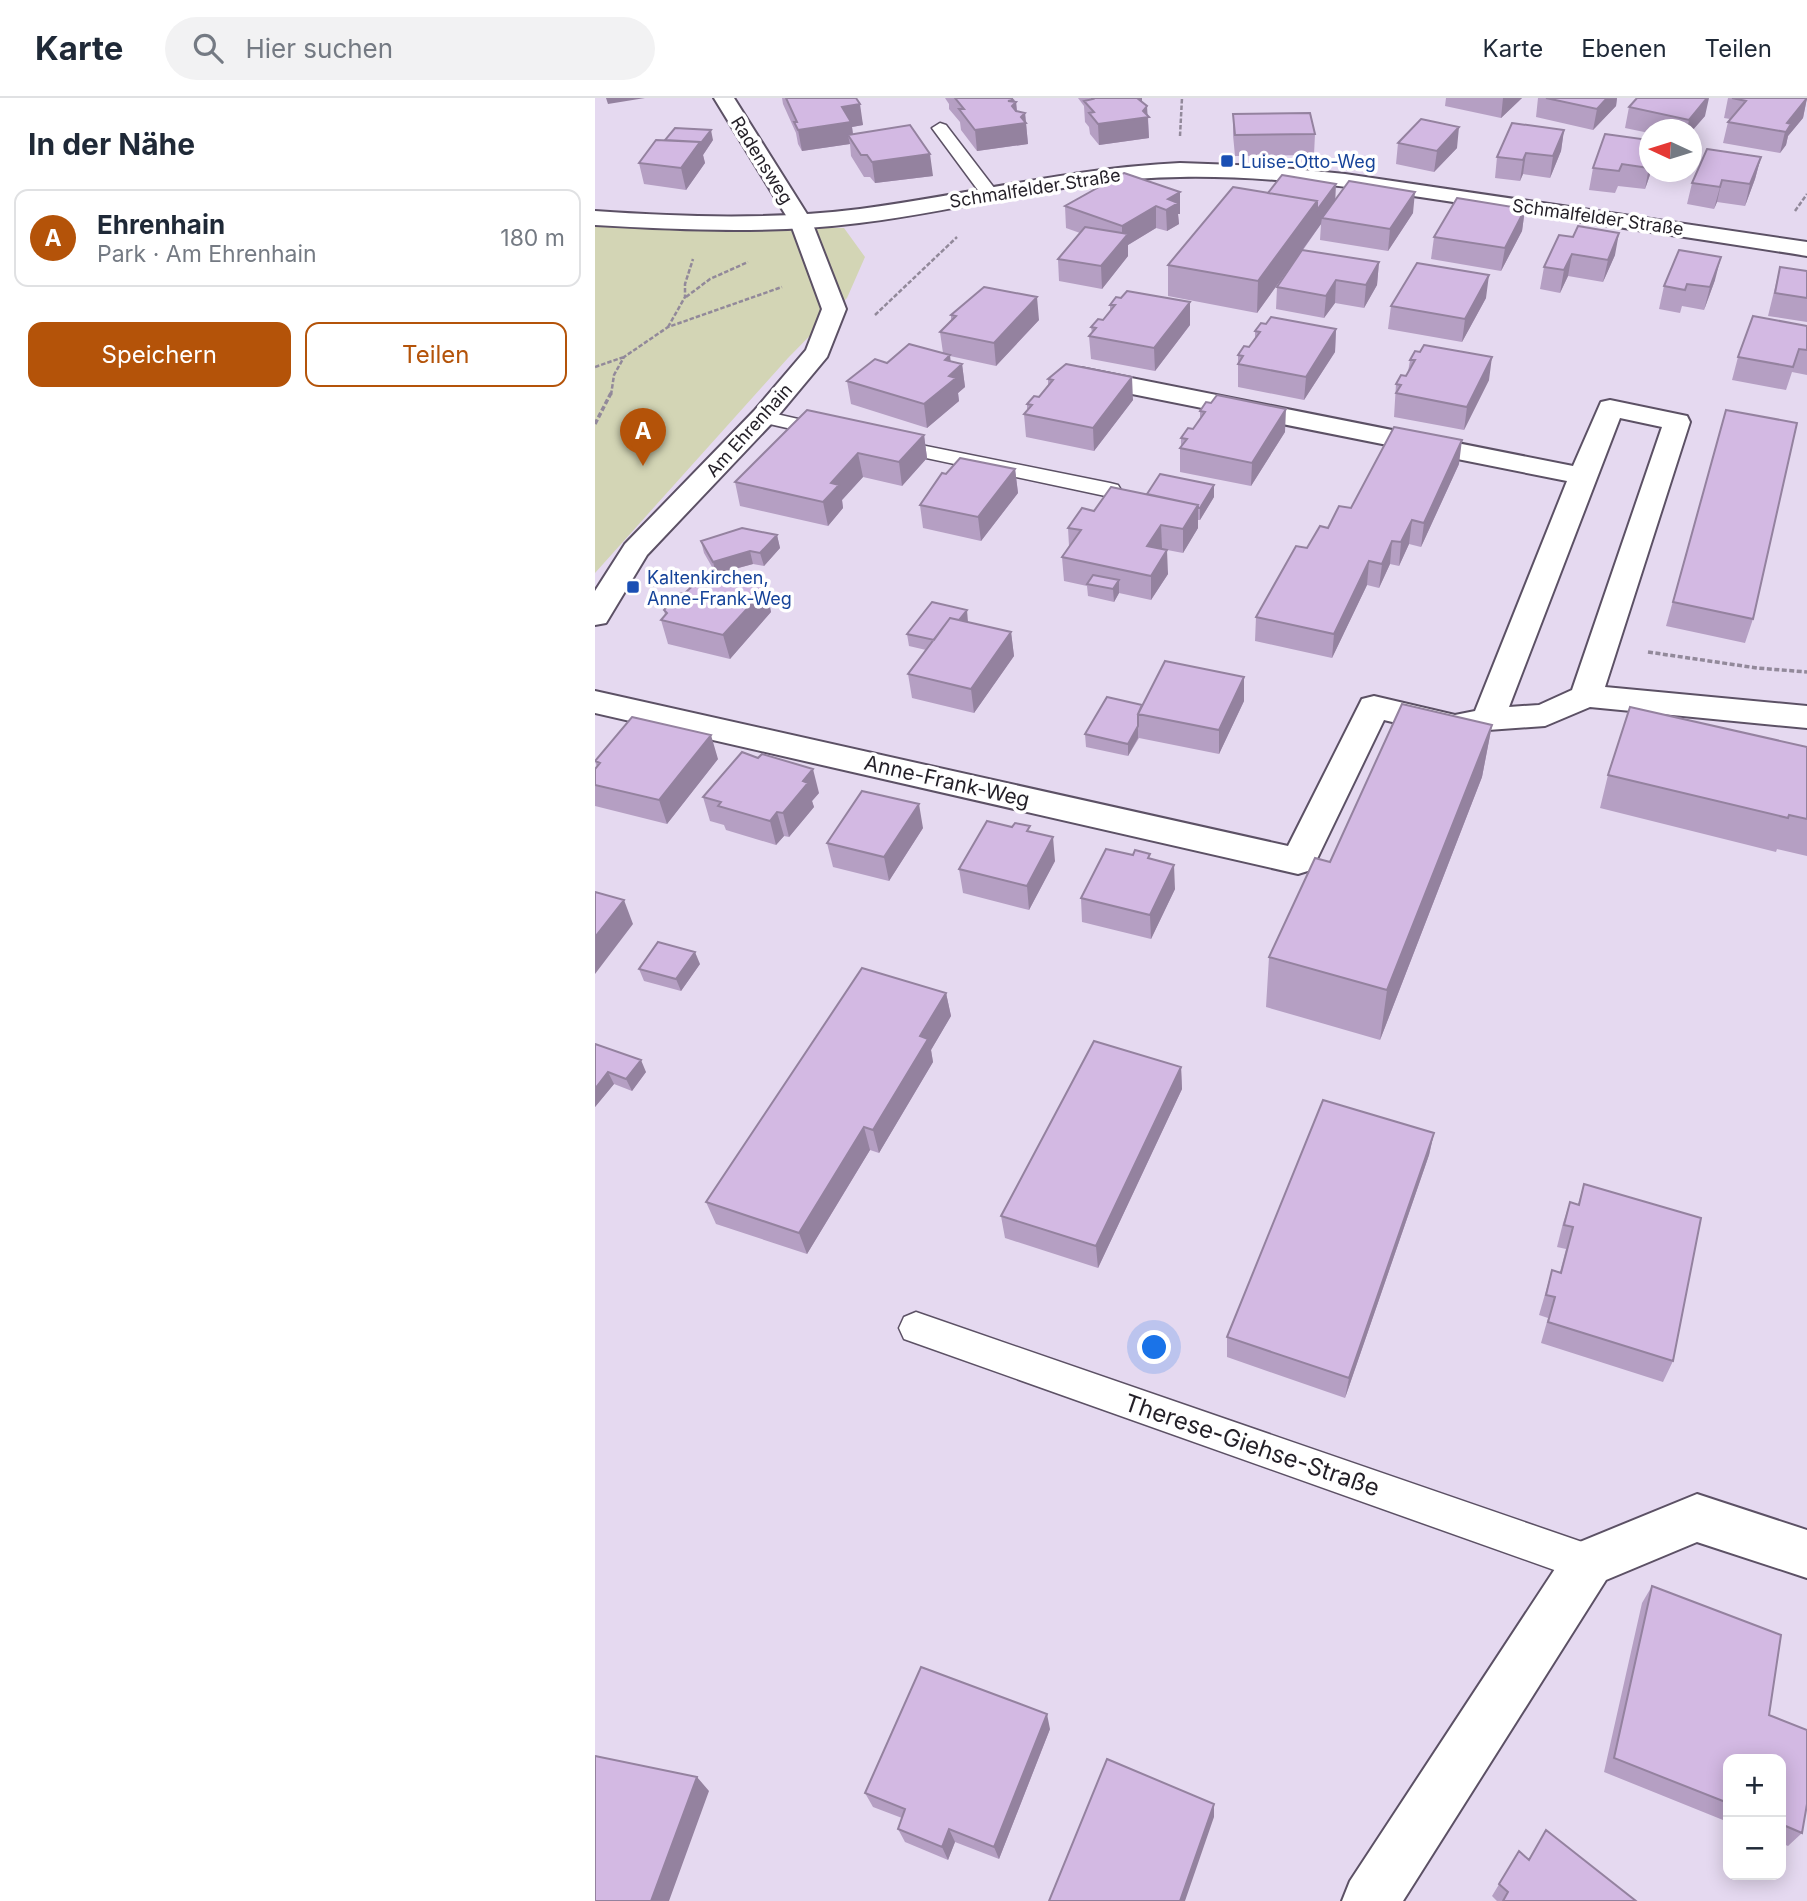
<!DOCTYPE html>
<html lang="de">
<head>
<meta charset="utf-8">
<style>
  :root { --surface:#fff; --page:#f2f2f3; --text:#1f2937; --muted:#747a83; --line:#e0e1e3; --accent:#b45309 }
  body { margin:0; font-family:Inter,sans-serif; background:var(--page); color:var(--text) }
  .controls { position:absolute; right:21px; bottom:21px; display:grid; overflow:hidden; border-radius:14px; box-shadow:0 4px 18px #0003 }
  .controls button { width:63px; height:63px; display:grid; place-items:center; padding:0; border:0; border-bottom:2px solid var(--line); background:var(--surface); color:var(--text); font:35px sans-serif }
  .compass { position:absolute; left:1044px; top:21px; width:63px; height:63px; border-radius:50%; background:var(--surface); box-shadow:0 4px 18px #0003; rotate:274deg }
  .you { position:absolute; left:560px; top:1250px; width:24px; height:24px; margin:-18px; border:5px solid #fff; border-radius:50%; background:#1a73e8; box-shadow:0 0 0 10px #1a73e833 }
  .badge { display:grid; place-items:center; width:46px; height:46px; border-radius:50%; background:var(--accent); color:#fff; font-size:23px; font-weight:700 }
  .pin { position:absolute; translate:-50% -58px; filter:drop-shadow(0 2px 4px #0008) }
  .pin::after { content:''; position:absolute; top:37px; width:24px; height:21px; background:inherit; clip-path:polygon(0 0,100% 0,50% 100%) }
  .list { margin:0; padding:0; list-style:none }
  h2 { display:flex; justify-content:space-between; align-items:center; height:91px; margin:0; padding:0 28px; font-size:30px }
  h2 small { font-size:23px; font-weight:400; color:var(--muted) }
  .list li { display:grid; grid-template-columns:46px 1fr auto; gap:21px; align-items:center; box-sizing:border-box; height:98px; margin:0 14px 14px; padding:0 14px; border:2px solid var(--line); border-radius:14px }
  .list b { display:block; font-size:26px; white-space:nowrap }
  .list p { margin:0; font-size:23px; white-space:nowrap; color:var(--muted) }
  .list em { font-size:23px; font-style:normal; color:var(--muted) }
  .actions { display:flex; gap:14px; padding:21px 28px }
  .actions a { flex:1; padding:16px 0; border:2px solid var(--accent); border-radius:14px; text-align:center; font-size:24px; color:var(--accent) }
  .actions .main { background:var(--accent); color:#fff }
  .icon { flex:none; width:38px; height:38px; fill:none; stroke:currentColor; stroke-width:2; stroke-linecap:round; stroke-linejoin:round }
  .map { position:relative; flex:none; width:1212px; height:1803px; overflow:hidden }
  header { display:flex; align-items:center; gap:42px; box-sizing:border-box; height:98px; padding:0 35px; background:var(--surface); border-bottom:2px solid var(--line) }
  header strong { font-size:33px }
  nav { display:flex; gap:38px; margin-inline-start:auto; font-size:24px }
  .search { width:490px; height:63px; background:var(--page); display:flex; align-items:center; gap:18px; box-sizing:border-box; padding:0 24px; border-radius:38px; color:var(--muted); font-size:26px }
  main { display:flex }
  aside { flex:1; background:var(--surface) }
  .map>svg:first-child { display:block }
</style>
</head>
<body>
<header>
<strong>Karte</strong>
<div class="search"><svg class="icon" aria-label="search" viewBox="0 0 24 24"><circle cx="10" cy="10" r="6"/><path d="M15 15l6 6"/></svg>Hier suchen</div>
<nav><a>Karte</a><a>Ebenen</a><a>Teilen</a></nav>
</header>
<main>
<aside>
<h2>In der Nähe<small></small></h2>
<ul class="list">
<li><span class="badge">A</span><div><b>Ehrenhain</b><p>Park · Am Ehrenhain</p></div><em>180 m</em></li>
</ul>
<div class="actions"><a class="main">Speichern</a><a>Teilen</a></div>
</aside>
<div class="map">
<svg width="1212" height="1803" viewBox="0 0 1212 1803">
  <rect width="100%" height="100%" fill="#e5d9f0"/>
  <path fill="#d3d5b5" d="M0,123L249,130L270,159L252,200L193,260L0,475Z"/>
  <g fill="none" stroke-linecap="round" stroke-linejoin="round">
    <g stroke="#5c5165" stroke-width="3">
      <path id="service" d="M345,25L351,27L400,91L403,95L400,99H388L337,30Z
        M168,313L243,330L246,334L243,338L236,340L161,323L158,319L161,315Z
        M291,340L515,385L523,387L526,392L523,397L515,399L284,350L280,346L284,342Z
        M321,1214L993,1446L1007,1452L1012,1465L1007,1478L993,1484L309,1241L304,1230L309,1219Z"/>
    </g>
    <g stroke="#5c5165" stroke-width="4">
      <path id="minor" d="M119,0H139L217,124L251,211L232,259L177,325L52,457L11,525L0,527V493L30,446L159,313L211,252L227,211L195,124Z
        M486,270L978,368L1006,304L1015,302L1092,318L1095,324L1010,589L1212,608V630L995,609L950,628L893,632L860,639L789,622L721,763L716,772L703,776L0,615V593L693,748L767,601L779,598L860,617L880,613L972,383L477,284L473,278L477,272ZM1025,320L1067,329L977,592L944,607L914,609Z
        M1102,1396L1212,1432V1480L1102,1444L1011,1482L808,1803H747L755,1783L975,1448Z"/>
    </g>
    <g stroke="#5c5165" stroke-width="4">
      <path id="secondary" d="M585,65L668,68L750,76L1212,144V158C1113,142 1014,128 915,113C806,96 696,77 585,79C476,80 371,112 264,125C176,136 88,132 0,127V113C88,119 177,122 265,111C372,97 476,70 585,65Z"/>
    </g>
    <path stroke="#92899a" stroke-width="2.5" stroke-dasharray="4.5 2" stroke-linecap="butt" d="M585,38L587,0
      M1200,113L1212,96
      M91,199L115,181L153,164
      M280,217L362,139
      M73,229L90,199V186L98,161
      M0,269L29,259
      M16,297L19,277L29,259L73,229L187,189"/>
    <path stroke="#92899a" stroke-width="3.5" stroke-dasharray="5 2.5" stroke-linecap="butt" d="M0,326L16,295
      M1053,554L1162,570L1212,574"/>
    <use href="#service" fill="#fff" fill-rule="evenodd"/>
    <use href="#minor" fill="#fff" fill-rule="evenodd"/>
    <use href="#secondary" fill="#fff" fill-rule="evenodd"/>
  </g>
  <path fill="#b59fc3" d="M187,0H261L268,27L257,29L258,36L338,78L280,85L275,79H269L256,58L255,46L207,53L203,46L201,35L188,6Z
    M350,0H418V4H421L422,13L430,15L433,46L382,53L366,32L365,24L354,11V6Z
    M483,0H547V4L553,18L554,40L504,47L495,36L494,29L490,24L489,8Z
    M851,0H927L906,20L850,8Z
    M943,0H1022L1021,8L998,32L941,19Z
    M1133,0H1212L1208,20L1193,38L1191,47L1185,55L1128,45L1133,24L1135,21L1129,20Z
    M1034,9L1110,18L1096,34V32H1054V35L1030,30Z
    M638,16L720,36L719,57L640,58L638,37Z
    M969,32L966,53L955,80L928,76L925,83L900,80L902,59Z
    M118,42L108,57L110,65L91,92L49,86L44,65Z
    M1054,42V74H1056L1050,91L1023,88L1020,95L994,92L998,70Z
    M803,45L862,50L839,74L801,66Z
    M1166,59L1160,81L1150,108L1122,104L1119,111L1092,106L1097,85Z
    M529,75L585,116H583L584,126L572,133L561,130L533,147V158L507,191L464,183L463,161L485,135L471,130L470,108Z
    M673,95L740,102L818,115L793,153L725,142L726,126L708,152L784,164L782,187L769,210L740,205L729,220L681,211L682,189L692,173L662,215L573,198V167Z
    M930,111L927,133L906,173L836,161L839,139Z
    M964,137L1020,157L1008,184L973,178L965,195L945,191L949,169Z
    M1185,169L1212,173V224L1173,218Z
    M1120,182L1109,212L1087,208L1085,215L1064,211L1069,188Z
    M891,200L867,244L793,231L796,208Z
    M515,207L595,227L560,273L496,261L494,238L497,235L496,229L508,222L515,213Z
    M356,217L444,222L401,268L355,258V263L367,266L370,289L363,295L364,303L332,330L256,306L252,283L292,265L348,255L345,234L356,222Z
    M671,226L741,231L740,254L709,302L643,289V257L654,249L660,242V233Z
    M1212,228V277L1197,274L1191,292L1137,282L1143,259Z
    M815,262L894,282L869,332L799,319L801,286L811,278L813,274Z
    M453,281L538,302L499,353L431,339L429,316L432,313V306L444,299L453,287Z
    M1131,312L1158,521L1150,545L1071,528Z
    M605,313L690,334L656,388L585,374V350L586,348V340L598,331L605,322Z
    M329,337L332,360L307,388L268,379L247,402L248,410L233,428L145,408L140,384Z
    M864,366L826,449L814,446L804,468L795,466L784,490L772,487L737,560L660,543L661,519L712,450L733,430L756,410Z
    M420,371L423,395L386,443L328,430L325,407L351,376Z
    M619,399L605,422H603V430L588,455L567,451L573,476L556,502L524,495L519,504L493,498L492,488L469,483L467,459L474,448L473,430L499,413Z
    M182,437L185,450L169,468L158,466L121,476L109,455L106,443Z
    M168,489L171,490L176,514L135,561L73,546L66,522L70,517L69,512Z
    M416,534L419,558L379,615L317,600L313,576L331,552L314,548L312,536Z
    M649,579V603L624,656L544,640L533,658L491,649L490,636L547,607Z
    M897,627L887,679L785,942L671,909L674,859L735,764Z
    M1212,649V758L1182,751L1181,754L1005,710L1013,677Z
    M123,661L72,726L0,708V671L2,669L0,663Z
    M224,695L217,703L219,709L194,739L189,738L181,747L131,732L129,727L115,723L108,699Z
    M328,730L294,783L238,769L232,745Z
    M436,734L460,763L434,812L368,795L364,771Z
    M555,761L580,791L556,841L487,824L486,800Z
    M105,866L86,893L49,883L44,871Z
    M351,895L356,918L336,952L338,964L284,1055L275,1052L212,1156L121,1126L111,1104Z
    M0,946L51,974L37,993L19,986L0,1009Z
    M586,969L587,991L503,1170L410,1140L406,1118Z
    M839,1035L834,1057L750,1300L632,1259V1239Z
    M989,1086L1078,1263L1068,1284L946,1245L953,1220L944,1217L957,1172L965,1174L971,1151L962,1149L968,1125L975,1104L983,1106Z
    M1057,1488L1174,1617L1207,1735L1193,1748L1186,1745V1661H1133V1724L1009,1674L1047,1505Z
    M455,1631L404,1761L360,1744L353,1762L310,1744L303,1731L307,1720L278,1709L270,1695Z
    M951,1732L1041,1803H902L897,1798L924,1753L933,1762Z"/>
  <path fill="#94829f" d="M11,0H50L13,6Z
    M413,0H418V7L421,4L423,25L430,15L433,46L382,53L380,32Z
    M540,0H547V17L548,13L552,8L554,40L504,47L503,26Z
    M908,0H927L906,20Z
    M1012,0H1022L1021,8L998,32L1002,11Z
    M1112,0H1114L1110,18L1096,34V32H1092L1094,22Z
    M1212,0L1208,20L1193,38L1191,47L1185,55L1192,25Z
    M265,6L268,27L257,29L259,45L253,37L255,46L207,53L203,32L247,9Z
    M864,29L862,50L839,74L842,53Z
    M116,32L118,42L108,57L110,65L91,92L86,70L105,44Z
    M969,32L966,53L955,80L958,58Z
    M931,55L928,76L925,83L928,62Z
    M335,56L338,78L280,85L277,64Z
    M1166,59L1160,81L1150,108L1155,86Z
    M1054,69V74H1056L1050,91Z
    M1127,82L1122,104L1119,111L1125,89Z
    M741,86L740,108L727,120L726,126L662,215L663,183L722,103Z
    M585,94V116H583L584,126L572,133L571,112L573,101Z
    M820,94L818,115L793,153L795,131Z
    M561,108V130L533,147V158L507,191L506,168L527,142V128Z
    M930,111L927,133L906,173L910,150Z
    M1024,135L1020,157L1008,184L1013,162Z
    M977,156L973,178L965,195L969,172Z
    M1126,159L1120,182L1109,212L1115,189Z
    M784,164L782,187L769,210L771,187Z
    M894,177L891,200L867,244L870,221Z
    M741,182L740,205L729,220L731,198Z
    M442,199L444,222L401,268L399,245Z
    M595,204V227L560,273L559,250Z
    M741,231L740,254L709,302L711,279Z
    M355,257L357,275L367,266L370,289L363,295L364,303L332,330L329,306L350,262Z
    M897,259L894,282L869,332L872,309Z
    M537,279L538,302L499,353L498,330Z
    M691,311L690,334L656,388L657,365Z
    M329,337L332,360L307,388L304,364Z
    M867,342L864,366L826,449L829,425Z
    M263,355L268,379L247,402L248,410L233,428L228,404L236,385Z
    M420,371L423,395L386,443L383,419Z
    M619,387V399L605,422V410Z
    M603,407V430L588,455V431Z
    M817,422L814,446L804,468L806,444Z
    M566,427L567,450L553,472L552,448Z
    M182,437L185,450L169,468L165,455Z
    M797,443L795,466L784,490L787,466Z
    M572,452L573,476L556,502V478Z
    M155,453L158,466L121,476L118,464Z
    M774,463L772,487L737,560L739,536Z
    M166,481L169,492L171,490L176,514L135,561L128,537L164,488Z
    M524,482V495L519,504L518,491Z
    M372,512L373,524L348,544Z
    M416,534L419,558L379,615L376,591Z
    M649,579V603L624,656V632Z
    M897,627L887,679L785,942L792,892Z
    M543,628V640L533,658V646Z
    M116,637L123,661L72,726L64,702Z
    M218,671L224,695L217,703L219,709L194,739L188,715L208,683Z
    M324,706L328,730L294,783L289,759Z
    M182,714L189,738L181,747L175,723Z
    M458,739L460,763L434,812L432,788Z
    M579,767L580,791L556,841L555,817Z
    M29,802L38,826L0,876V839Z
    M100,854L105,866L86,893L81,881Z
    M351,895L356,918L336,952L338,964L284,1055L278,1032L325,938Z
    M46,962L51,974L37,993L31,981Z
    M586,969L587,991L503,1170L501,1148Z
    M13,974L19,986L0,1009V991Z
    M269,1029L275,1052L212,1156L204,1135Z
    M839,1035L834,1057L750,1300L754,1280Z
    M452,1616L455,1631L404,1761L399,1749Z
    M102,1679L114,1693L74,1803H56Z
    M619,1706V1719L590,1803H585Z
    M354,1731L360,1744L353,1762L347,1749Z"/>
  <path fill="#d3b9e3" stroke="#94829f" stroke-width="2" d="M191,0H261L265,6L247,9L256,24L203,32L199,24H202Z
    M360,0H416L418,2L413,3L421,4L417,8L421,13L430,15L426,19L431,25L380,32L364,11H369Z
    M497,0H542L552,8L548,13L554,19L503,26L494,15L499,14L489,3L498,1Z
    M951,0H1012L1002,11Z
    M1042,0H1112L1094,22L1034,9Z
    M1137,0H1212L1192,25L1196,26L1191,34L1133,24L1151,3Z
    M715,15L720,36L640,37L638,16Z
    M826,21L864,29L842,53L803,45Z
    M917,25L969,32L958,58L931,55L928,62L902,59Z
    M315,27L335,56L277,64L272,57H266L253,37Z
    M80,30L116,32L105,46V44L70,42Z
    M1010,36L1054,42V70L1027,66L1024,73L998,70Z
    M61,42L105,44L86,70L44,65Z
    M1112,51L1166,59L1155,86L1127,82L1125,89L1097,85Z
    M529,75L585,94L573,101L583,105L571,112L561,108L527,128L470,108Z
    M687,77L741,86L722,112V103L673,95Z
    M754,83L820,94L795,131L727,120Z
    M638,89L722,103L663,183L573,167Z
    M862,100L930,111L910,150L839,139Z
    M983,128L1024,135L1013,162L977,156L969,172L949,169L964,137L978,139Z
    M490,129L533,136L506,168L463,161Z
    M707,152L784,164L771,187L741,182L731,198L682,189Z
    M1084,152L1126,159L1115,189L1092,186L1090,192L1069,188Z
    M822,165L894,177L870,221L796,208Z
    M1185,169L1212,173V200L1180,195Z
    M389,189L442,199L399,245L345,234L361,218L356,217Z
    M532,193L595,204L559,250L494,238L501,230L496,229L503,221L508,222L520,207H515L521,199L526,200Z
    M1158,218L1212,228V252L1204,251L1198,269L1143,259Z
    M676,219L741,231L711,279L643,266L648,258L643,257L649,248L654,249L665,234L660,233L666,225L671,226Z
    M314,246L355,257L350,262L367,266L354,278L361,280L329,306L252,283L280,261L292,265Z
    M829,247L897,259L872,309L801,295L806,287L801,286L806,277L811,278L820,262H815L820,253L825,254Z
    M471,266L537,279L498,330L429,316L437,307L432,306L439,298L444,299L458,282L453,281Z
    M622,297L691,311L657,365L585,350L592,341L586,340L593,330L598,331L610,314L605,313L611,304L616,305Z
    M212,312L329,337L304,364L263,355L236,385L244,387L228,404L140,384Z
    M1131,312L1202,325L1158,521L1078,504Z
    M799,329L867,342L829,425L817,422L806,444L797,443L787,466L774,463L739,536L661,519L701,448L712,450L725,428L733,430L744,408L756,410Z
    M365,360L420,371L383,419L325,407L347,375L351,376Z
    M565,376L619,387L605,410H603V407L552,396Z
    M516,389L603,407L588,431L566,427L552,448L572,452L556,478L467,459L486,432L473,430L487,410L499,413Z
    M147,430L182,437L165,455L155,453L118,464L106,443Z
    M110,476L147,484L158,478L166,481L164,488L171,490L128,537L66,522L72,515L69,512L84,496L90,495Z
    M498,477L524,482L518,491L492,486Z
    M337,504L372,512L364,522L355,520L339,542L312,536Z
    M355,520L416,534L376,591L313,576Z
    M570,563L649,579L624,632L543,616Z
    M512,599L547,607L543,616V628L533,646L490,636Z
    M807,606L897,627L792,892L674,859L720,760L735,764Z
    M1035,609L1212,649V721L1194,717L1193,720L1013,677Z
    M37,619L116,637L64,702L0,687V671L5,665L0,663Z
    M147,654L163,660L167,656L218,671L208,683L213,685L188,715L182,714L175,723L123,708L126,704L108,699Z
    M267,693L324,706L289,759L232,745Z
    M392,723L417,729L420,725L435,728L432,733L458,739L432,788L364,771Z
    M511,751L538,757L540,752L555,756L553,760L579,767L555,817L486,800Z
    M0,794L29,802L0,839Z
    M63,844L100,854L81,881L44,871Z
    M267,870L351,895L325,938L333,941L278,1032L269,1029L204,1135L111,1104Z
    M499,943L586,969L501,1148L406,1118Z
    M0,946L46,962L31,981L13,974L0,991Z
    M728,1002L839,1035L754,1280L632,1239Z
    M989,1086L1106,1120L1078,1263L953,1224L960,1199L951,1197L957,1172L966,1175L978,1129L969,1127L975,1104L984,1107Z
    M1057,1488L1186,1537L1174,1617L1212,1632V1706L1207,1735L1186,1726V1661H1133V1705L1019,1660Z
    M326,1569L452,1616L399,1749L354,1731L347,1749L303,1731L310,1711L270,1695Z
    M0,1658L102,1679L56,1803H0Z
    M512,1661L619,1706L585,1803H454Z
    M951,1732L1041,1803H908L913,1794L904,1786L924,1753L934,1762Z"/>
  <g fill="#1a4fb4" stroke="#fff" stroke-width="2.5">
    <rect x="625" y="56" width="14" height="14" rx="3.5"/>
    <rect x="31" y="482" width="14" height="14" rx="3.5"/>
  </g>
  <g text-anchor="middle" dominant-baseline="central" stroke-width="7" stroke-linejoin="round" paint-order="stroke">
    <g font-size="18" fill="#231f27" stroke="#fff">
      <text transform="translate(167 62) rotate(58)">Radensweg</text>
      <text transform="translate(440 90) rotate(-9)">Schmalfelder Straße</text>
      <text transform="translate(1003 119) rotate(8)">Schmalfelder Straße</text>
      <text transform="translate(154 332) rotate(-48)">Am Ehrenhain</text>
    </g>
    <g font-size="18" fill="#164399" stroke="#fff" text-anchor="start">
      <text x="646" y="63">Luise-Otto-Weg</text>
      <text x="52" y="479">Kaltenkirchen,<tspan x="52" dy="21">Anne-Frank-Weg</tspan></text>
    </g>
    <g font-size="21" fill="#231f27" stroke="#fff">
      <text transform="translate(352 683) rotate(13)">Anne-Frank-Weg</text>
    </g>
    <g font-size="24" fill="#231f27" stroke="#fff">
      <text transform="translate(657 1347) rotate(19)">Therese-Giehse-Straße</text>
    </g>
  </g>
</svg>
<div class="controls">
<button>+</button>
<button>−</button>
</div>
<svg class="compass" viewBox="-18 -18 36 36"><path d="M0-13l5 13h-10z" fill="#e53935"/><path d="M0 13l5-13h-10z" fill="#747a83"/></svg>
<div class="you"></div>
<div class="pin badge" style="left:48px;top:368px">A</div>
</div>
</main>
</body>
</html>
